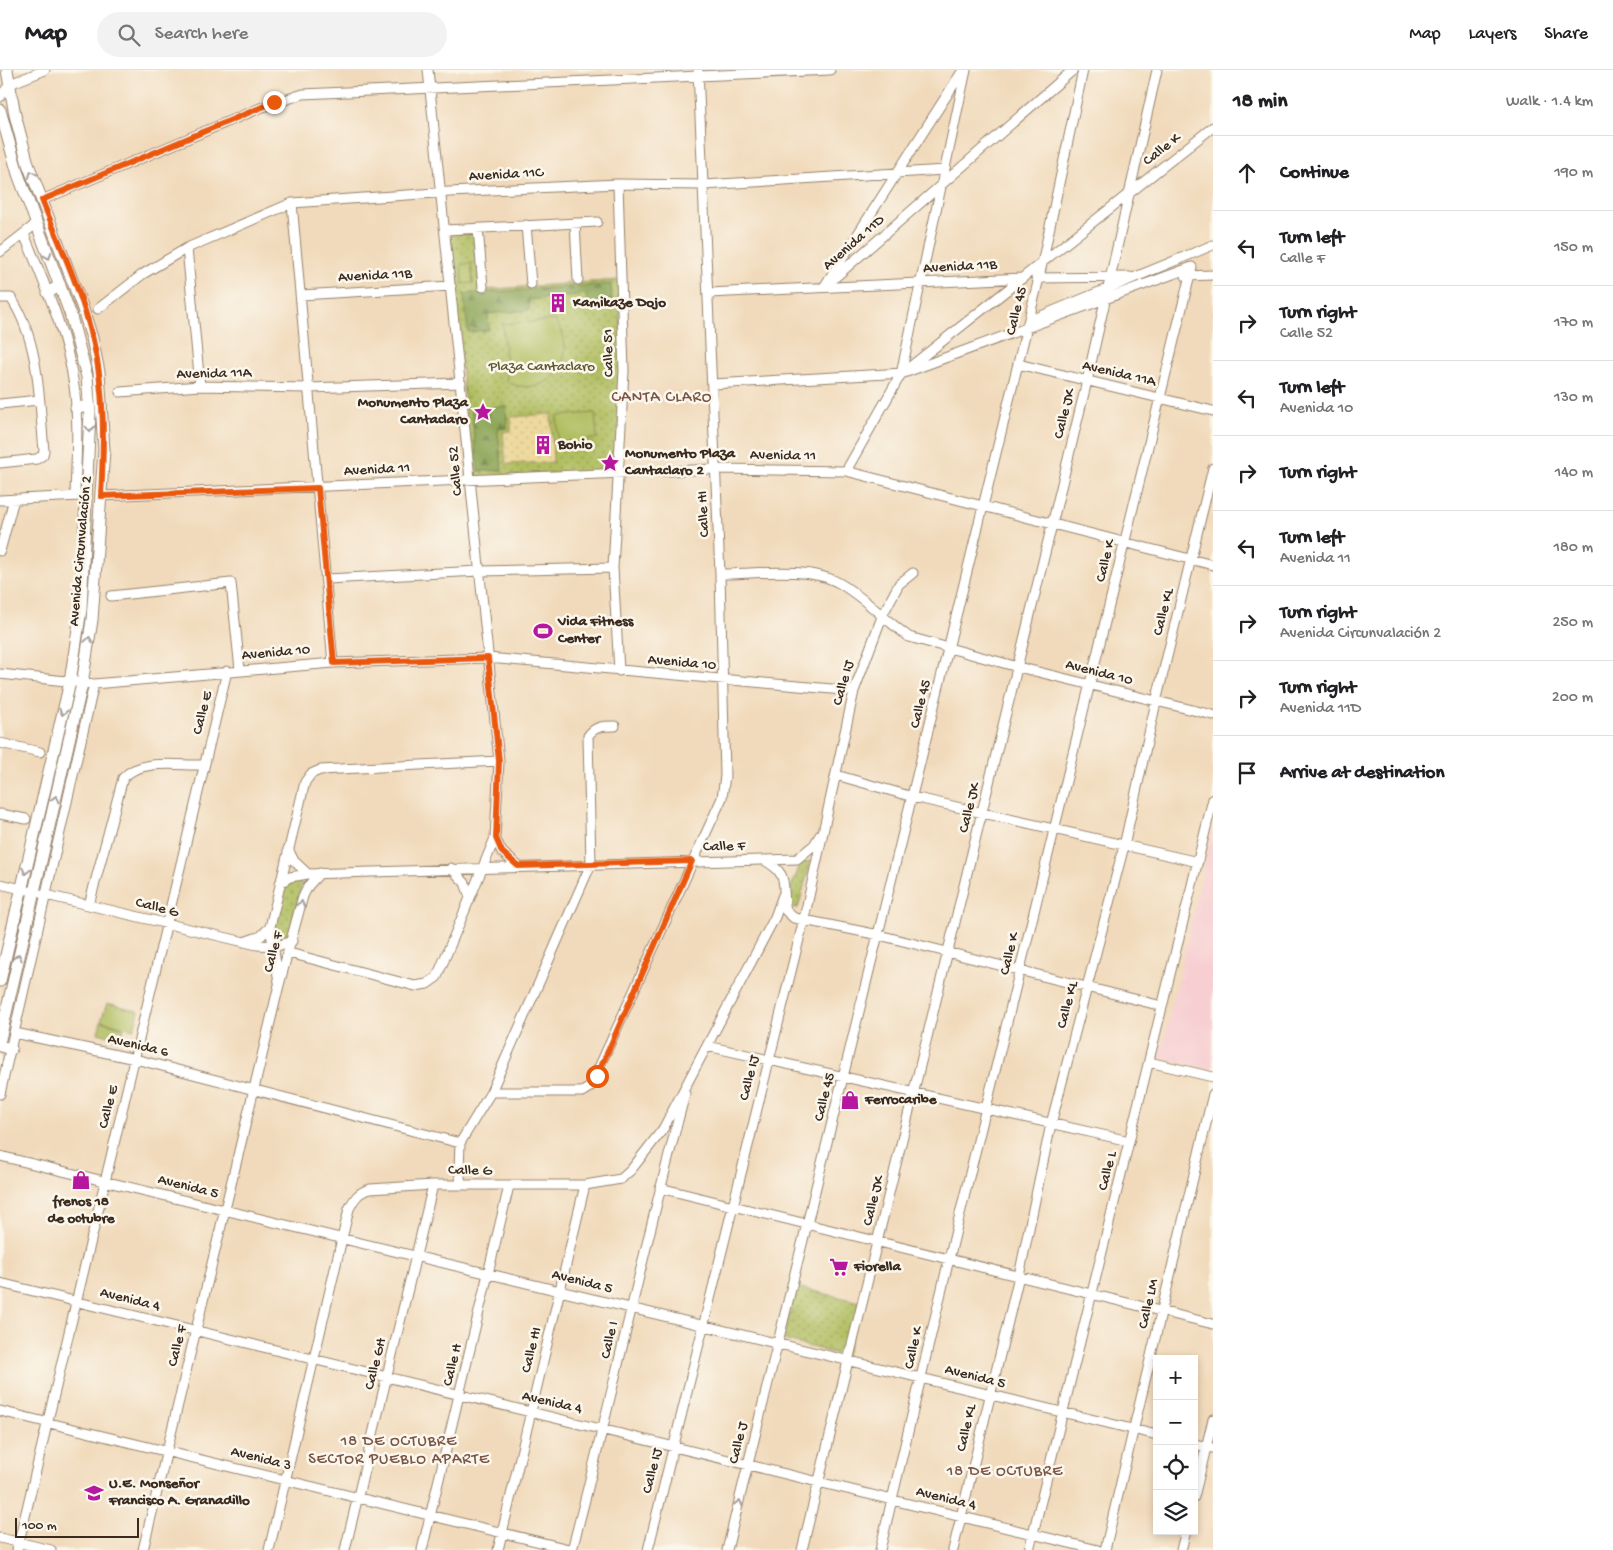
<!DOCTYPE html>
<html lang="en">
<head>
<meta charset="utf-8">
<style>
  :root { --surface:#fff; --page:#f2f2f2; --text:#202124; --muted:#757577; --line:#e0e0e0 }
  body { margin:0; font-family:"Gochi Hand",sans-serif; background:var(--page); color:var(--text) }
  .controls { position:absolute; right:15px; bottom:15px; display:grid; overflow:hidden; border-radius:0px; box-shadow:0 2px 8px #0003 }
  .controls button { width:45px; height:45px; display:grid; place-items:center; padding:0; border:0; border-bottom:1px solid var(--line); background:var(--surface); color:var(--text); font:25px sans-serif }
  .scale { position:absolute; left:15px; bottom:12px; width:124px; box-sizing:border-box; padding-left:5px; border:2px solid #3b2a1e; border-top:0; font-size:14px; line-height:18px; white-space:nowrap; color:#3b2a1e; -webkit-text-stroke:4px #fbf7ec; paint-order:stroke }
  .stop { position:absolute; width:15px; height:15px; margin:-11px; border:4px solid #ea580c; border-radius:50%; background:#fff }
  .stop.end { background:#ea580c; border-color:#fff; box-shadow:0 1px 5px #0008 }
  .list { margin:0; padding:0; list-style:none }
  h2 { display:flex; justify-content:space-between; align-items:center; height:65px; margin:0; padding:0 20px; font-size:21px }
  h2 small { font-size:16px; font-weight:400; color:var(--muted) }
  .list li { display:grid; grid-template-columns:32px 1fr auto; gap:15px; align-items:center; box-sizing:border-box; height:75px; padding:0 20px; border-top:1px solid var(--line) }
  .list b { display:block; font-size:19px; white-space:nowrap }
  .list p { margin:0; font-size:16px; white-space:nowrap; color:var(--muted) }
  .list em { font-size:16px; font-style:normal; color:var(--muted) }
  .icon { flex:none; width:28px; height:28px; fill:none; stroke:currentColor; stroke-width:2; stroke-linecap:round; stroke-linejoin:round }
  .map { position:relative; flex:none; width:1213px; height:1480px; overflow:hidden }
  header { display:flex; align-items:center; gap:30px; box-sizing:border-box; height:70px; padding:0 25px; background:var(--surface); border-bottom:1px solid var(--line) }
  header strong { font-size:24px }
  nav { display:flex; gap:28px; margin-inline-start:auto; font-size:18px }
  .search { width:350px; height:45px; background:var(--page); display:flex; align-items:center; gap:12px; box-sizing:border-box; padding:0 18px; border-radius:28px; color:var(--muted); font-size:19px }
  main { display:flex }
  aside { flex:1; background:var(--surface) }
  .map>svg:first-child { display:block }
</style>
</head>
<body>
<header>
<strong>Map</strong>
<div class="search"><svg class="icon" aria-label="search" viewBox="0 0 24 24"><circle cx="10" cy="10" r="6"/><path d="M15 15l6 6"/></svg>Search here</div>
<nav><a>Map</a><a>Layers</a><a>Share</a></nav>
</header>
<main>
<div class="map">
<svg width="1213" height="1480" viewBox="0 0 1213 1480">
  <defs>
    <pattern id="grass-dots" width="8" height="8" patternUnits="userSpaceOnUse" patternTransform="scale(1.25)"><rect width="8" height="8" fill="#b1be60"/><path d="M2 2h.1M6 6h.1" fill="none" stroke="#919b4f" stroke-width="1.8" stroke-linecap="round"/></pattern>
    <pattern id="forest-firs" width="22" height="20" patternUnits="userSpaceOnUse" patternTransform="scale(1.25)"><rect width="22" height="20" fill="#8ca556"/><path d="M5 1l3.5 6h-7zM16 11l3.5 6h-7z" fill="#748747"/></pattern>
    <pattern id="sand-dots" width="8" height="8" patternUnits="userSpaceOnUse" patternTransform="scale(1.25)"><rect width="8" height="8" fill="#eeda9e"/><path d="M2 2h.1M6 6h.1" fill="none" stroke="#cdbb88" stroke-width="1.8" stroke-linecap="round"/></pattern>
  </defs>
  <rect width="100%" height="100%" fill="#fbf7ec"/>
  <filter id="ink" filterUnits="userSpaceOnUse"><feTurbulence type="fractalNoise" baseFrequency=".02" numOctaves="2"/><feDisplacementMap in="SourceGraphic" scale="10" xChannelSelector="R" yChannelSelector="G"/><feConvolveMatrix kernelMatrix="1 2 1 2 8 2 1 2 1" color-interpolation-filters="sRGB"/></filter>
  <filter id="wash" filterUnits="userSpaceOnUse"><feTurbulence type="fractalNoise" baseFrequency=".0096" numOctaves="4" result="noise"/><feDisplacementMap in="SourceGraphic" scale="20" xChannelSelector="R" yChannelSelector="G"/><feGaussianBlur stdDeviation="1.12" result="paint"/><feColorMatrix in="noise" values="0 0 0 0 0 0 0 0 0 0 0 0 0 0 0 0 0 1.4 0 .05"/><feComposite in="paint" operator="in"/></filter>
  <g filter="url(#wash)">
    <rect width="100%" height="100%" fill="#f1dabb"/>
    <path fill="#f7cfd2" d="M1213,757V1000L1160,988Z"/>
    <path fill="url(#grass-dots)" stroke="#76743f" d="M476,160L481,220L619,210L622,301L616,403L472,407L448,161Z
      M811,791L798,838L791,837L788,825L801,793Z
      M284,813H302L288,871L273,865Z
      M796,1217L860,1232L846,1286L783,1270Z"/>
    <path fill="url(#forest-firs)" stroke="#64683a" d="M611,214L612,232L587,235L586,224L529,230V240L488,244L489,260L468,262L464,224Z
      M506,336L507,358L498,359L502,400L478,401L471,339Z"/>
    <path fill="url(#sand-dots)" stroke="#94825e" d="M551,344L553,392L506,394L503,362L511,361V347Z"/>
    <path fill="#b1be60" stroke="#76743f" d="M471,193L473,213L463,214L461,195Z
      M555,250C582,287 550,331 507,312L503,254Z
      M595,343L597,368L571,374V371L558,372L557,346Z
      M107,933L139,941L134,959L101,951Z
      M101,951L124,958L121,969L98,963Z"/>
  </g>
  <g filter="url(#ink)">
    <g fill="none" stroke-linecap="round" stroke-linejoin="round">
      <g stroke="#96826c" stroke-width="11">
        <path id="minor" d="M963,0L824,217L1073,0
          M0,27L10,14L45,0
          M618,114L624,301L613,498L619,601
          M42,130L260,38L303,24L830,0
          M292,133L333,593
          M575,153L578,210
          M526,155L531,214
          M478,158L483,217
          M446,160L597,152
          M24,164C44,213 67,263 74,316C79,352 76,390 75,426
          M187,178L200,316
          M0,182L36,154
          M1186,206L1213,205
          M1036,208L1130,207
          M709,223L1023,208
          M301,225L451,216
          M0,228H11C40,272 39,330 44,381L43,385L37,389L0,393
          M98,239L143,204L187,178L292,133L450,122L618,114L704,115L945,100
          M1029,251L1213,175
          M1018,294L1213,341
          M713,314L904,303
          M120,322L200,316L308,318L461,313
          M0,334L39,330
          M846,401L901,304L966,0
          M101,426L715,399L846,401L1213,495
          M0,430L80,426
          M0,481L14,429
          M720,504C754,504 809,496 839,513C865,528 885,550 909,567L1018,597L1213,645
          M327,509L479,501L613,498
          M111,526L231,513L240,600
          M0,604L94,614L333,593L488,588L854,621
          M0,673L40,682
          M836,705L913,727L1198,792
          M0,744L26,749
          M495,768L502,782L518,796
          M288,779L294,791L308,804
          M764,790C791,805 781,814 786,841L794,848L879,865L1162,936
          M451,798L465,813L470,827
          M280,813L290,807L308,804L797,789L814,775L820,765
          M0,814L26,820
          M42,824L257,875L277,876L292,871
          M89,835L123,708C141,688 179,696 204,695
          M270,857L279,912
          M244,872L261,866L270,857L305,712L311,704L320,700L499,691
          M289,883L415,916L427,914L437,907L495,768L499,691L428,0
          M15,963L135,989L460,1073
          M707,976L1129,1071
          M1149,992L1213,1007
          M491,1022H582L590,1017L722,728L725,706L720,504L698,0
          M0,1024L94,614
          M0,1086L1157,1365
          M461,1114L459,1099L460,1073L491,1022L591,794L588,666C595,656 603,656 615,656
          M660,1118L1213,1254
          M0,1213L1098,1480
          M0,1341L573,1480
          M1194,1374L1213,1378
          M1194,1427L1213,1349
          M0,1468L51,1480
          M17,1480L227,601
          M143,1480L279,915L303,826L308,816L320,803
          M269,1480L349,1139C354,1129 358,1122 370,1119L433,1115H585L621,1109L631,1100L663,1059L775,847L783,825
          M345,1480L433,1115
          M422,1480L509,1116
          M498,1480L585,1115
          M572,1480C612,1329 644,1175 685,1024
          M648,1480L804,849L854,621L883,544L899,514L913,503
          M727,1480L1039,208L1083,0
          M802,1480L1087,311L1157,0
          M880,1480L949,1189L1192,197L901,304L1213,57
          M953,1480L1019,1206L1051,1054L1124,776L1156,632L1213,398
          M1029,1480L1213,729
          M1105,1480L1213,1024
          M1181,1480L1186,1461"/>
      </g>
      <g stroke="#96826c" stroke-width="13">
        <path id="major" d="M0,40L18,104L70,243L87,307L90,342L81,539L70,612L0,911
          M48,223L60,215
          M76,338L90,336
          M0,969L82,614L92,550L104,380L99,302L92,268L82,236L28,94L15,45L7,0
          M0,976L11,979"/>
      </g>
      <use href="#minor" stroke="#fff" stroke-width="9"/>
      <use href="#major" stroke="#fff" stroke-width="11"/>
    </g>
    <defs><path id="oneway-chevron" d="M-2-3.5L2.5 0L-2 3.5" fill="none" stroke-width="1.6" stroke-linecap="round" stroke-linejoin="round" transform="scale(1.25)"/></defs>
    <g stroke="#a79f9a">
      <use href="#oneway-chevron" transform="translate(32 104) rotate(-112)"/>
      <use href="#oneway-chevron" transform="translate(48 186) rotate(68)"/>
      <use href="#oneway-chevron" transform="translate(90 359) rotate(90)"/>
      <use href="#oneway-chevron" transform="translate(89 570) rotate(-82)"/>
      <use href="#oneway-chevron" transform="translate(63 642) rotate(103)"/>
      <use href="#oneway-chevron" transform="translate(55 729) rotate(-76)"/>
      <use href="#oneway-chevron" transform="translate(26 801) rotate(103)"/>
      <use href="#oneway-chevron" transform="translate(301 834) rotate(-75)"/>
      <use href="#oneway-chevron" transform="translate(18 887) rotate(-77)"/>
      <use href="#oneway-chevron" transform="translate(739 1433) rotate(-76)"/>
    </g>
  </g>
  <g fill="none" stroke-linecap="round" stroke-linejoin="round" filter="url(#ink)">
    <path stroke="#ea580c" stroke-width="6" d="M274,32L42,130C60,175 82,222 93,270C105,321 104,373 101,426L318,418L334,593L488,588L499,691L496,768L502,782L518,796L692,791L597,1006"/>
  </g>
  <defs>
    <g id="building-bare" transform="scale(1.5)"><path d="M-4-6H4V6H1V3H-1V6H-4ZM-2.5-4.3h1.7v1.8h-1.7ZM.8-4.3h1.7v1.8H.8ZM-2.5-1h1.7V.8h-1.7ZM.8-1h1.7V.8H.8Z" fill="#b5179e" stroke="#fbf7ec" stroke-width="2.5" paint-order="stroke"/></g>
    <g id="sight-bare" transform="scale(1.5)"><path d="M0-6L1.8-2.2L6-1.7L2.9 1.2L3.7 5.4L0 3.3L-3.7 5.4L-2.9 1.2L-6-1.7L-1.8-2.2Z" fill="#b5179e" stroke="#fbf7ec" stroke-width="2.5" paint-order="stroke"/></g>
    <g id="stadium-bare" transform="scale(1.5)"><path d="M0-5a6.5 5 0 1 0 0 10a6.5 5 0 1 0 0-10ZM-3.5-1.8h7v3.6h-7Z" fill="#b5179e" stroke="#fbf7ec" stroke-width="2.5" paint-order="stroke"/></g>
    <g id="shop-bare" transform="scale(1.5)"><path d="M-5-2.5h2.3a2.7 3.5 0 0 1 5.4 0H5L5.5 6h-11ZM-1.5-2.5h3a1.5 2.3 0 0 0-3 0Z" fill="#b5179e" stroke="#fbf7ec" stroke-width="2.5" paint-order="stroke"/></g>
    <g id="supermarket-bare" transform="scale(1.5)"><path d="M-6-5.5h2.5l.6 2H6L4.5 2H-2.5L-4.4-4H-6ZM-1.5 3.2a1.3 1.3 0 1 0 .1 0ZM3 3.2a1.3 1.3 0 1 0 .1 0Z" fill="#b5179e" stroke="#fbf7ec" stroke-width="2.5" paint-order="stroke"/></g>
    <g id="school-bare" transform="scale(1.5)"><path d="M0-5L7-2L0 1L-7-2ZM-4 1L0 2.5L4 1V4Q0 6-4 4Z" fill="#b5179e" stroke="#fbf7ec" stroke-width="2.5" paint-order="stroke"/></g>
  </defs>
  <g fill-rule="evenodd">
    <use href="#building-bare" x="558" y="233"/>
    <use href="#sight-bare" x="483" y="342"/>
    <use href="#building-bare" x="543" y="375"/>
    <use href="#sight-bare" x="610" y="393"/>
    <use href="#stadium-bare" x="543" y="561"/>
    <use href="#shop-bare" x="850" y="1030"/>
    <use href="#shop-bare" x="81" y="1110"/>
    <use href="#supermarket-bare" x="839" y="1197"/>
    <use href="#school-bare" x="94" y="1423"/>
  </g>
  <g text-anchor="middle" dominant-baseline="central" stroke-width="5" stroke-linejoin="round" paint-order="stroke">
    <g font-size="15" fill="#3b2a1e" stroke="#fbf7ec">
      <text transform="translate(1162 80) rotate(-38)">Calle K</text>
      <text transform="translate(506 105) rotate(-3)">Avenida 11C</text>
      <text transform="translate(854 173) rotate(-41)">Avenida 11D</text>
      <text transform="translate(960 197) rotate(-3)">Avenida 11B</text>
      <text transform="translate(375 206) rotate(-3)">Avenida 11B</text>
      <text transform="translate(1017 241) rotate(-76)">Calle 45</text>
      <text transform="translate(609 283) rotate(-91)">Calle 51</text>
      <text transform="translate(214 304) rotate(-1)">Avenida 11A</text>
      <text transform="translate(1119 304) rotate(13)">Avenida 11A</text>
      <text transform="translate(1065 344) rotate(-76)">Calle JK</text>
      <text transform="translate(783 386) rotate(1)">Avenida 11</text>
      <text transform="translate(377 400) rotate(-3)">Avenida 11</text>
      <text transform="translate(456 401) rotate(-95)">Calle 52</text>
      <text transform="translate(704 444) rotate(-93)">Calle HI</text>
      <text transform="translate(81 481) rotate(-85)">Avenida Circunvalación 2</text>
      <text transform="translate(1106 491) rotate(-76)">Calle K</text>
      <text transform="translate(1164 542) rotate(-76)">Calle KL</text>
      <text transform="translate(276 583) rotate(-5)">Avenida 10</text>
      <text transform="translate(682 593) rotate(5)">Avenida 10</text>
      <text transform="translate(1099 603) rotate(14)">Avenida 10</text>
      <text transform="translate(844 613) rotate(-74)">Calle IJ</text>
      <text transform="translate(921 634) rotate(-76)">Calle 45</text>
      <text transform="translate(203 643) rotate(-76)">Calle E</text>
      <text transform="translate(970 738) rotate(-76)">Calle JK</text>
      <text transform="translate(724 777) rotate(-1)">Calle F</text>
      <text transform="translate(157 838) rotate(14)">Calle G</text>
      <text transform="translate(274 882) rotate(-75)">Calle F</text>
      <text transform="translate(1010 884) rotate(-76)">Calle K</text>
      <text transform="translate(1068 935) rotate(-75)">Calle KL</text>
      <text transform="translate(138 976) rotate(13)">Avenida 6</text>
      <text transform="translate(750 1008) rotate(-76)">Calle IJ</text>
      <text transform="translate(825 1027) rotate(-76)">Calle 45</text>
      <text transform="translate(109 1037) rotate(-76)">Calle E</text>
      <text transform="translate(470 1101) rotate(1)">Calle G</text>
      <text transform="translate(1108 1101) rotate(-76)">Calle L</text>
      <text transform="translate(188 1117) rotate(14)">Avenida 5</text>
      <text transform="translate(874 1131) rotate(-76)">Calle JK</text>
      <text transform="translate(582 1212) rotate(14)">Avenida 5</text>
      <text transform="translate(130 1230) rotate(14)">Avenida 4</text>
      <text transform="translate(1149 1234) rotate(-77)">Calle LM</text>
      <text transform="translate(610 1270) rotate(-77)">Calle I</text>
      <text transform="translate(178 1276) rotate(-76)">Calle F</text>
      <text transform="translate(914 1278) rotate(-77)">Calle K</text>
      <text transform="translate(532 1280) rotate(-76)">Calle HI</text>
      <text transform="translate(376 1294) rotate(-76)">Calle GH</text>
      <text transform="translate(453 1295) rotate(-76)">Calle H</text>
      <text transform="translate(975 1307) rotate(14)">Avenida 5</text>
      <text transform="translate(552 1333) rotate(13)">Avenida 4</text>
      <text transform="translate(967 1358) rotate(-77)">Calle KL</text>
      <text transform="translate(739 1373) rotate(-76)">Calle J</text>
      <text transform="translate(261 1389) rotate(14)">Avenida 3</text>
      <text transform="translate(653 1401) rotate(-76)">Calle IJ</text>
      <text transform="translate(946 1429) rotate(14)">Avenida 4</text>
    </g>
    <g font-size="15" font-weight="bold" fill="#3b2a1e" stroke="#fbf7ec" text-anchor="start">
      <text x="573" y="233">Kamikaze Dojo</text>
      <text x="468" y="333" text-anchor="end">Monumento Plaza<tspan x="468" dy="17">Cantaclaro</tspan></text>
      <text x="558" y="375">Bohio</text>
      <text x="625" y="384">Monumento Plaza<tspan x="625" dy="17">Cantaclaro 2</tspan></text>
      <text x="558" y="552">Vida Fitness<tspan x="558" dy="17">Center</tspan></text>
      <text x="865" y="1030">Ferrocaribe</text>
      <text x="81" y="1132" text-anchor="middle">frenos 18<tspan x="81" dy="17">de octubre</tspan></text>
      <text x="854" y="1197">Fiorella</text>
      <text x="109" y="1414">U.E. Monseñor<tspan x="109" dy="17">Francisco A. Granadillo</tspan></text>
    </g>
    <g font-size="15" fill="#5e5632" stroke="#fbf7ec">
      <text x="542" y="297">Plaza Cantaclaro</text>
    </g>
    <g font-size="16" letter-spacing="1" fill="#7a5547" stroke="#fbf7ec">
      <text x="662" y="328">CANTA CLARO</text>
      <text x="399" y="1372">18 DE OCTUBRE<tspan x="399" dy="18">SECTOR PUEBLO APARTE</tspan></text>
      <text x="1005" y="1402">18 DE OCTUBRE</text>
    </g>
  </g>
</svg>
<div class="controls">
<button>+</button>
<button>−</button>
<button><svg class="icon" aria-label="locate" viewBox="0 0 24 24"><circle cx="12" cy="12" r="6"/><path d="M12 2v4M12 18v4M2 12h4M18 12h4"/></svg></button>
<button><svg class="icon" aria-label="layers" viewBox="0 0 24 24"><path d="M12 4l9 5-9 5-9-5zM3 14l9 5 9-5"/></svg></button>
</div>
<div class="scale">100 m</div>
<div class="stop" style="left:597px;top:1006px"></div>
<div class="stop end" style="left:274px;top:32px"></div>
</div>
<aside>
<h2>18 min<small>Walk · 1.4 km</small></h2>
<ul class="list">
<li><svg class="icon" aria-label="ahead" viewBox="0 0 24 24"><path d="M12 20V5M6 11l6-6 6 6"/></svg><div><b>Continue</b></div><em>190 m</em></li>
<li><svg class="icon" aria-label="left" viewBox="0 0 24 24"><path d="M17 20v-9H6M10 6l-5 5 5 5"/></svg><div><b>Turn left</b><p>Calle F</p></div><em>150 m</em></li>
<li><svg class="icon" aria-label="right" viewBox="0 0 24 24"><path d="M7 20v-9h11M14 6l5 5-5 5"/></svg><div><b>Turn right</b><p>Calle 52</p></div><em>170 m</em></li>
<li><svg class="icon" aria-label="left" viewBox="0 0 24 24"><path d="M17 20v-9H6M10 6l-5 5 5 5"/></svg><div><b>Turn left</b><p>Avenida 10</p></div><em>130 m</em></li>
<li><svg class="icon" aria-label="right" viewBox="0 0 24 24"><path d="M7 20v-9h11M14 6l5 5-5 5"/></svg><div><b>Turn right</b></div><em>140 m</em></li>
<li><svg class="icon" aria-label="left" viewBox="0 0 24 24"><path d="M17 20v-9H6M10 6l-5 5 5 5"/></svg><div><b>Turn left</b><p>Avenida 11</p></div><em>180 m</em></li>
<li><svg class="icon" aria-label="right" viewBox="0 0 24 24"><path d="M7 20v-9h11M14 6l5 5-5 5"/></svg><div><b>Turn right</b><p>Avenida Circunvalación 2</p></div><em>250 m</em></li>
<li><svg class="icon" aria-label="right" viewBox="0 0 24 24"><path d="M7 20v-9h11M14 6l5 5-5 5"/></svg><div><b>Turn right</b><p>Avenida 11D</p></div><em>200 m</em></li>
<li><svg class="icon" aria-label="arrive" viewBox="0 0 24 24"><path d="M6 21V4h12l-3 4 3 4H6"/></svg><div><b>Arrive at destination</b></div></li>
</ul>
</aside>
</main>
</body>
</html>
